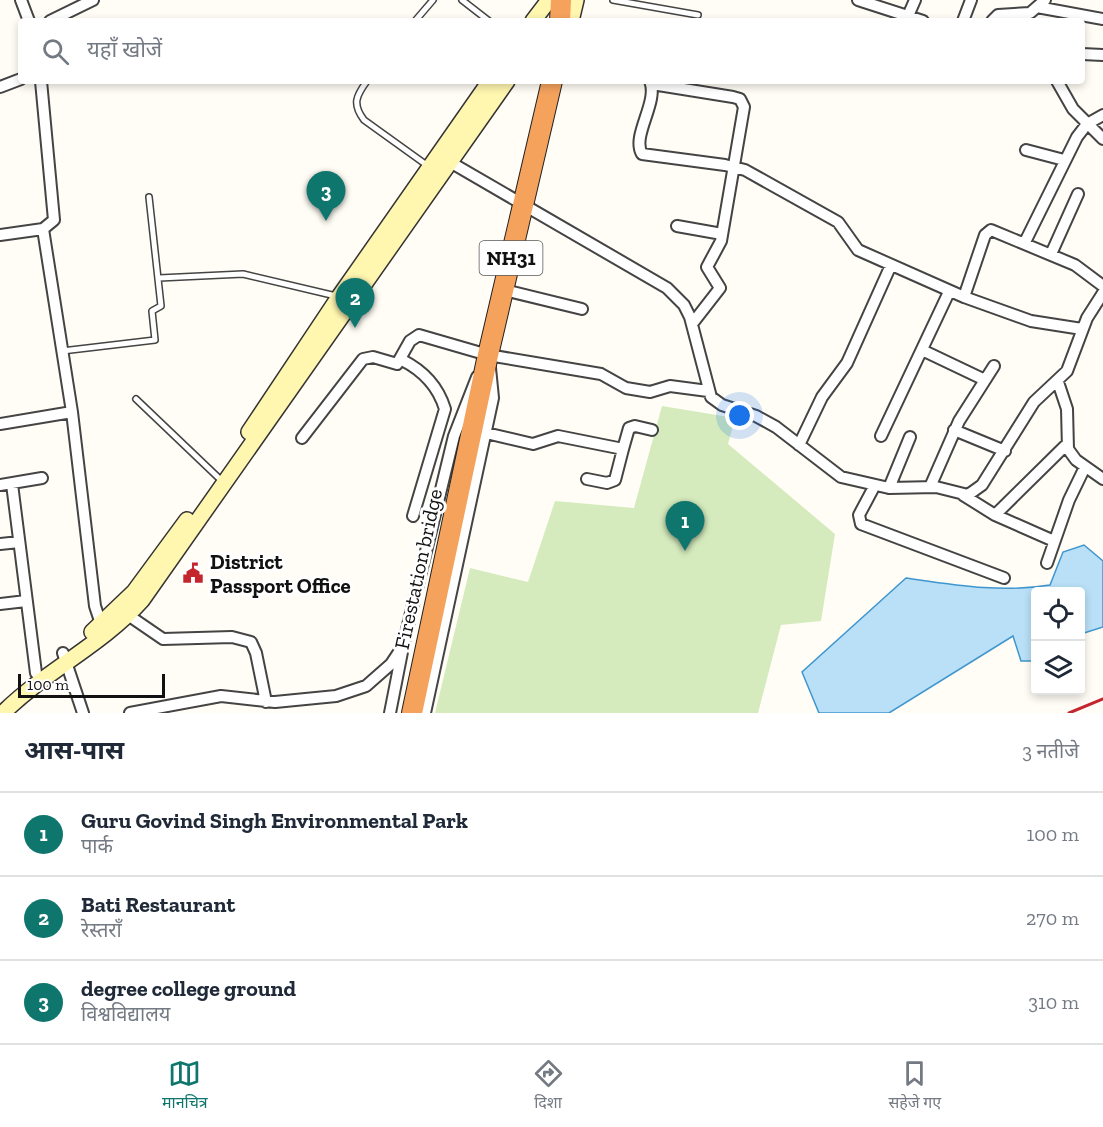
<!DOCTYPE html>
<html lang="hi">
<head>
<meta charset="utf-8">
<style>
  :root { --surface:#fff; --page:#f2f2f3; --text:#1f2937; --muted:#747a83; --line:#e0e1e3; --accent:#0f766e }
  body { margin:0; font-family:"Zilla Slab","Noto Sans Devanagari",serif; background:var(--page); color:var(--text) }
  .controls { position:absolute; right:18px; bottom:18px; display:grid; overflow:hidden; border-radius:6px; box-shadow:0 3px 9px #0003 }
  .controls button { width:54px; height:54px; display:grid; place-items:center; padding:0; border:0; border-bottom:2px solid var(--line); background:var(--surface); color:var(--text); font:30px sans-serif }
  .scale { position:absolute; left:18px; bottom:15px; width:147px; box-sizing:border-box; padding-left:6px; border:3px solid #111; border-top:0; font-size:16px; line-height:21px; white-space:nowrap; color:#111; -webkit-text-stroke:4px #fff; paint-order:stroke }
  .you { position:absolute; left:740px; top:416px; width:21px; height:21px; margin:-15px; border:4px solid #fff; border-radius:50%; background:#1a73e8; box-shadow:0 0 0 9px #1a73e833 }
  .badge { display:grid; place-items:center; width:39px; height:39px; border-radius:50%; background:var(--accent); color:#fff; font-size:20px; font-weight:700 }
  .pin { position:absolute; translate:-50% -50px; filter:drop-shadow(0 2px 3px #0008) }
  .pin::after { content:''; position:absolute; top:32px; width:21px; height:18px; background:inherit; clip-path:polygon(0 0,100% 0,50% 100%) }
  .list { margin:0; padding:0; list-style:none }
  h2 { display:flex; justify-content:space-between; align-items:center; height:78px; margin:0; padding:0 24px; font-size:26px }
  h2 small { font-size:20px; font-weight:400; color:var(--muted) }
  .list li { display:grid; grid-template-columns:39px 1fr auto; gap:18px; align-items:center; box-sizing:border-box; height:84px; padding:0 24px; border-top:2px solid var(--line) }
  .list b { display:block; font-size:22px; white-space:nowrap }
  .list p { margin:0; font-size:20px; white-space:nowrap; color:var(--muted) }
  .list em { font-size:20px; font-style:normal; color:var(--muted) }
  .icon { flex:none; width:33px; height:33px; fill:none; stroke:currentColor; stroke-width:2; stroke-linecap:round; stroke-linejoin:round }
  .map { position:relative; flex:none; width:1103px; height:713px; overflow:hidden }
  .search { position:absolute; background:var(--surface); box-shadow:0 3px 9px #0003; left:18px; right:18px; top:18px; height:66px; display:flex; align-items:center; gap:15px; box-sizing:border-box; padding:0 21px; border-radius:6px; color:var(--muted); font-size:22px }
  .sheet { height:330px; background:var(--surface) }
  nav { display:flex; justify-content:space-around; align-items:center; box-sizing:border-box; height:84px; border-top:2px solid var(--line); background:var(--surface); font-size:16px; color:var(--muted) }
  nav a { display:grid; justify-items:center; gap:3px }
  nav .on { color:var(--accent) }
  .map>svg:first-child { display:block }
</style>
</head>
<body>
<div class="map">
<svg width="1103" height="713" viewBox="0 0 1103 713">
  <rect width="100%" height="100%" fill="#fffdf5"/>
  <path fill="#d5ebbd" d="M662,406L735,418L728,444L835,534L821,621L781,625L758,713H435L470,568L528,582L555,501L634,508Z"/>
  <path fill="#b9e0f7" stroke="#3f96cf" stroke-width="1.5" d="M1084,545L1103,561V627L1081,634L1080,592H1036L1035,661H1021L1013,636L889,713H819L802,672L906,578C955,585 1001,593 1050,585L1063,552Z"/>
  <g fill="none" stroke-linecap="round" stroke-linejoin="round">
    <g stroke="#444" stroke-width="8">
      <path id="lane" d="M462,0L489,21
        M613,0L698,15
        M415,21L433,0
        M367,81C356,96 352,104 364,120L428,166
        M159,278L243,274L336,296
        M62,351L155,340L152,311L161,306L149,197
        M136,399L224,483"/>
    </g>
    <g stroke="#444" stroke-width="14">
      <path id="street" d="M21,0L29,21
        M858,0L923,21
        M1037,7L1103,19
        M908,16L915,0
        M50,21L93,0
        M963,21L971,0
        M992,21L998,15L1030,13L1045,0
        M1082,54L1103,55
        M650,81C659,102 631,136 642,154L725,165L745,170L838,222L858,250L964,297L985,235L991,230L1075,265L1103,286
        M1057,81L1073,109L1103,139
        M652,84L733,97L740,99L744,107L721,241L707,267L720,288L692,324
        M0,87L21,79
        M1026,150L1064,160
        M450,162L667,288L684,305L690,317L711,397L722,405L756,416L776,427L841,477L889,488L936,487L968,495L982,485L1034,402L1067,371L1087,318L1103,293
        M677,226L722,234
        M43,229L72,412L95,606L101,624
        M0,235L43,229L54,220L41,81
        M1025,242L1077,137L1087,124L1103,115
        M1051,254L1078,194
        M504,290L582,309
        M964,297L1031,321L1082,329
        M922,350L985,380
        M402,360C422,370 438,386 445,409L413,516
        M1058,382L1067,409L1068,449L1076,460L1103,479
        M0,424L72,412
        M954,430L1005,451
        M486,433L533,444L558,436L623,449L629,428L635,426L652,430
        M881,436L949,292
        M302,438L363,359L373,357L397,364L410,341L419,335L488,355L601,374L626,388L650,392L670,386L708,391
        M799,445L822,397L847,363L891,265
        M587,479L607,483L615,480L623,449
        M12,484L36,673
        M0,485L42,478
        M875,485L859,515L861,524L1004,578
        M930,487L959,421L994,366
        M889,488L910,437
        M963,495L995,515L1054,541
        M995,515L1067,444
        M0,544L19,542
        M1047,563L1069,500L1085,467
        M0,604L26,601
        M128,615L163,639L232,637L251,642L256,653L266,702
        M63,653L83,713
        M130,713L221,696L275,702L336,696L366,686L391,664L403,646L454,436L477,377
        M390,713L402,652
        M425,713L493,398L490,368"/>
    </g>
    <g stroke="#333" stroke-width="18">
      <path id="secondary" d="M533,21L549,0
        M571,21L576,0
        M249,432L339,297L490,81
        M92,632L134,592L187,520
        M3,713C45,671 102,645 142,600L507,81"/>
    </g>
    <g stroke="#222" stroke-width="22">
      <path id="highway" d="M560,21L561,0
        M412,713L488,355L552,81"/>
    </g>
    <use href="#lane" stroke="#fff" stroke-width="5"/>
    <use href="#street" stroke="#fff" stroke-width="10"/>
    <use href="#secondary" stroke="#fff6b0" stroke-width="15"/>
    <use href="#highway" stroke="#f5a25d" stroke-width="20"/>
    <path stroke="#c4262e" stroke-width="3" d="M1069,713L1103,699"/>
  </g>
  <defs>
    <g id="civic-bare" transform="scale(1.62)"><path d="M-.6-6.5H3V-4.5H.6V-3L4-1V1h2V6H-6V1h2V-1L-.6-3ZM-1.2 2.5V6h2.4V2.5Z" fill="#c4262e" stroke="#fff" stroke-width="2.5" paint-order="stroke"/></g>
  </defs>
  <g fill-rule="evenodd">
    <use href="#civic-bare" x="193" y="573"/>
  </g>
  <g text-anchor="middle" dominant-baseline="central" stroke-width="6" stroke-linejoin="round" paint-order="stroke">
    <rect fill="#fff" stroke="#585858" stroke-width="1.5" x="479.5" y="241" width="63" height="34" rx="4.5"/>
    <g font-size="20" font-weight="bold" fill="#111">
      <text x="511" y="258">NH31</text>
    </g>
    <g font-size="21" font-weight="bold" fill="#111" stroke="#fff" text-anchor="start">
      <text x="210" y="561">District<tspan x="210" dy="24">Passport Office</tspan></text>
    </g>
    <g font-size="21" fill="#111" stroke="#fff">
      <text transform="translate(418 569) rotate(-78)">Firestation bridge</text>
    </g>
  </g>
</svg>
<div class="controls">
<button><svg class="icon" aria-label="locate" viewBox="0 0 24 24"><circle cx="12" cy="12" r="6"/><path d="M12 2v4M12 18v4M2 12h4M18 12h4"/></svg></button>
<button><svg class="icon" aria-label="layers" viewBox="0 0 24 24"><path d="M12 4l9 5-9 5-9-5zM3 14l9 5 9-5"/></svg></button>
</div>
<div class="scale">100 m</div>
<div class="you"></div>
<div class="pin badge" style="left:685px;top:551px">1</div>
<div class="pin badge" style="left:355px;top:328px">2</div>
<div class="pin badge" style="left:326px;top:221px">3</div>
<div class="search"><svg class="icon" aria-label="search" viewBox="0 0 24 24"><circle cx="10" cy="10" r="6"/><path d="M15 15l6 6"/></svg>यहाँ खोजें</div>
</div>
<section class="sheet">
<h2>आस-पास<small>3 नतीजे</small></h2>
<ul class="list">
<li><span class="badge">1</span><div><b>Guru Govind Singh Environmental Park</b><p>पार्क</p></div><em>100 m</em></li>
<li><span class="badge">2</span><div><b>Bati Restaurant</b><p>रेस्तराँ</p></div><em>270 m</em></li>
<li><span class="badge">3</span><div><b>degree college ground</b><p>विश्वविद्यालय</p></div><em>310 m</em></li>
</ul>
</section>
<nav>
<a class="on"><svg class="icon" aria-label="map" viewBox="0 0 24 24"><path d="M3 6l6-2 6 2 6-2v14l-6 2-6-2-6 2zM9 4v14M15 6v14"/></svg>मानचित्र</a>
<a><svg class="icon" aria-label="directions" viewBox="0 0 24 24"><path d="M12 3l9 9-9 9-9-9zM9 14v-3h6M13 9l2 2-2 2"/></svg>दिशा</a>
<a><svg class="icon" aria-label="saved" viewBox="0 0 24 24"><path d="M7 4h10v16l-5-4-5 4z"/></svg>सहेजे गए</a>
</nav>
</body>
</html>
